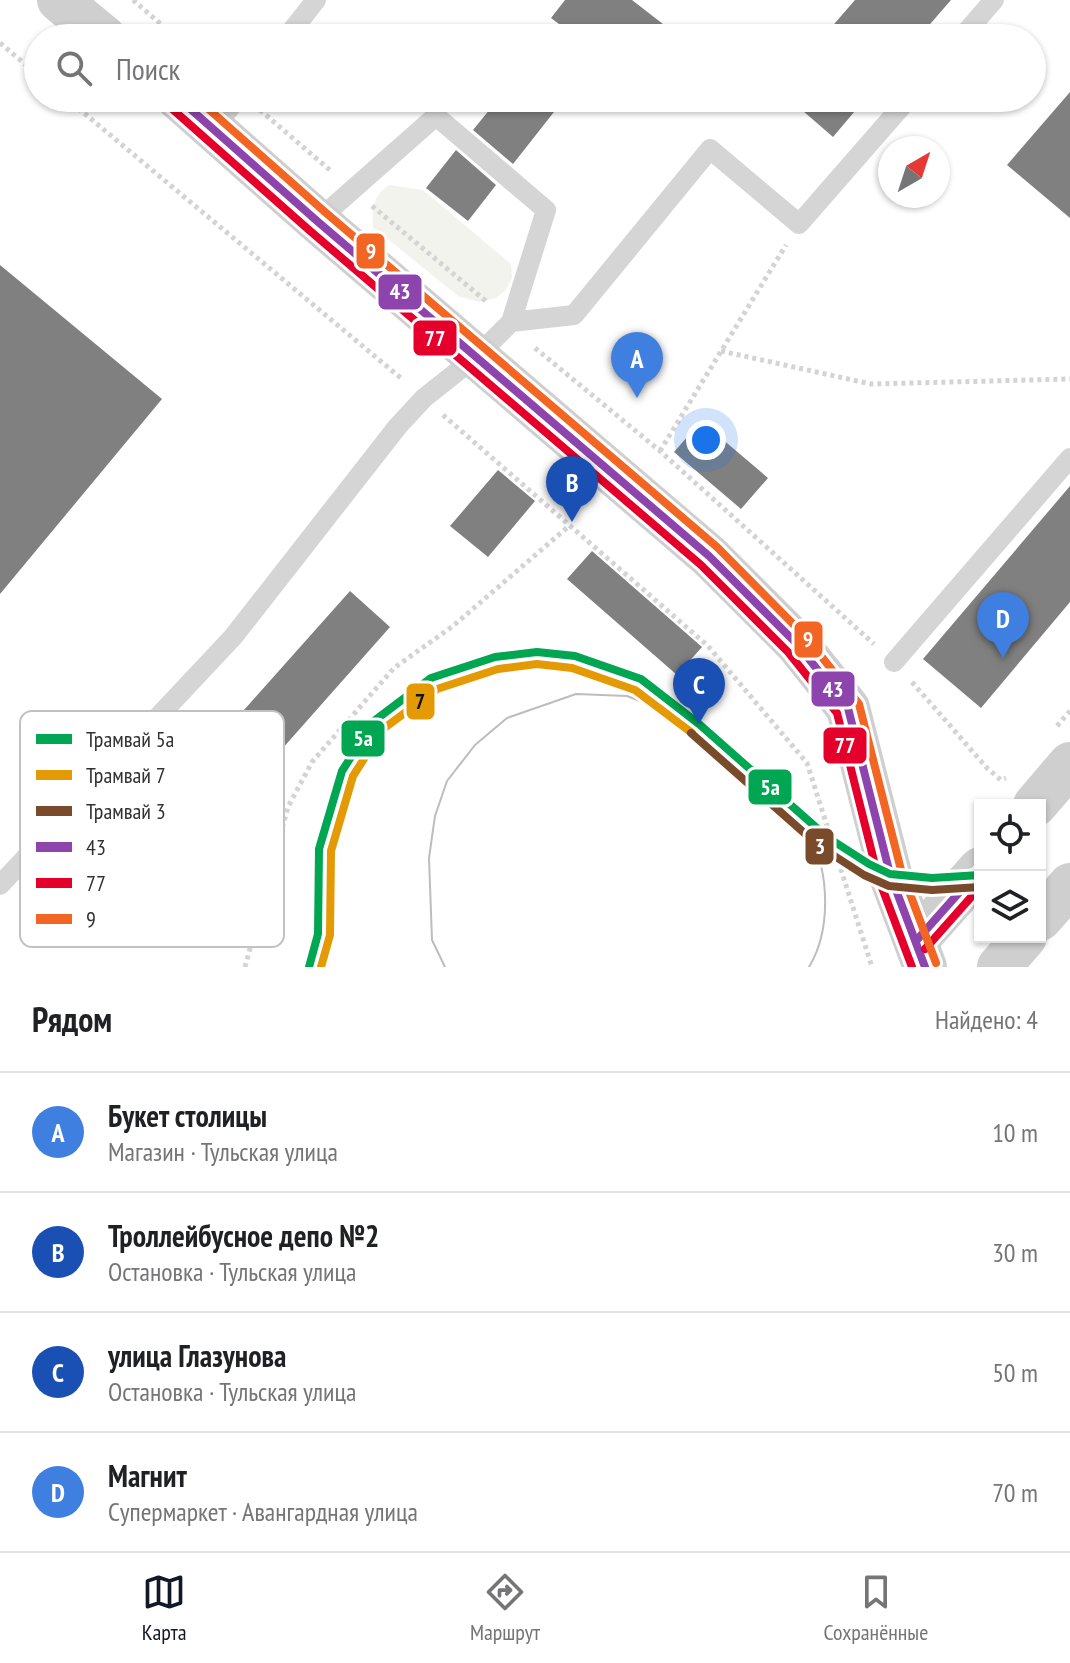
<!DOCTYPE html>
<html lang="ru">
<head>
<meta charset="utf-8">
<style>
  :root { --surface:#fff; --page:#f6f6f6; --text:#202124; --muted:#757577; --line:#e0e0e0; --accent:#111827 }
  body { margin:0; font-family:"PT Sans Narrow",sans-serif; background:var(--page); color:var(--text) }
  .controls { position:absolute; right:24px; bottom:24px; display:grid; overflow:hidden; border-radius:0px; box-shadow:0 2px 6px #0004 }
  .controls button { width:72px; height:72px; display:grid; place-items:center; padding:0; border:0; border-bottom:2px solid var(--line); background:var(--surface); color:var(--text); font:40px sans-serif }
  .compass { position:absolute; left:878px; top:136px; width:72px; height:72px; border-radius:50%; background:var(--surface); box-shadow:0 2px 6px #0004; rotate:39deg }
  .you { position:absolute; left:706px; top:440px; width:28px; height:28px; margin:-20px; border:6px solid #fff; border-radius:50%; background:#1a73e8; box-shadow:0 0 0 12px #1a73e833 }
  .badge { display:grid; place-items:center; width:52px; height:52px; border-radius:50%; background:var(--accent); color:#fff; font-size:26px; font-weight:700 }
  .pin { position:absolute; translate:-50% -66px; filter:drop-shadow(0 2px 4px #0008) }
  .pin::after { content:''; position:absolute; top:42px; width:28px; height:24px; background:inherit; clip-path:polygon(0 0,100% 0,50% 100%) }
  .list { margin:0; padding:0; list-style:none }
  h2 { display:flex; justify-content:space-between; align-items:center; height:104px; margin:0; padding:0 32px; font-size:34px }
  h2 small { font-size:26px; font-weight:400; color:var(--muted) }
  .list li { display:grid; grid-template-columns:52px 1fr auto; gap:24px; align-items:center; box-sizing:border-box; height:120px; padding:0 32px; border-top:2px solid var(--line) }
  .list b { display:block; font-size:30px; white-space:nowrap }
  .list p { margin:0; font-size:26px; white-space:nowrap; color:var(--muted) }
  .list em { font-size:26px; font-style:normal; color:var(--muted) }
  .icon { flex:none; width:44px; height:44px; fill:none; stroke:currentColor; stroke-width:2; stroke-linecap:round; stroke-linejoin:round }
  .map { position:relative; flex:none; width:1070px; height:967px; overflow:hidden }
  .search { position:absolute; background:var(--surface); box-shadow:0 2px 6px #0004; left:24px; right:24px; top:24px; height:88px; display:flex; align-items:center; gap:20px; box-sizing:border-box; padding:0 28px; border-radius:44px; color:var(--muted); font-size:30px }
  .sheet { height:584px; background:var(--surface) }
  nav { display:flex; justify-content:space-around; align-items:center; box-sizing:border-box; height:112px; border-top:2px solid var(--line); background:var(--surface); font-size:22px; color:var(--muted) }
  nav a { display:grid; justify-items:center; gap:4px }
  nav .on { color:var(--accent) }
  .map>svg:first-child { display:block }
</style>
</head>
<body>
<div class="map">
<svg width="1070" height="967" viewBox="0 0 1070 967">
  <rect width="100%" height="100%" fill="#fff"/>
  <path fill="#f2f3ed" d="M390,185L423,190L511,264L512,278L505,291L496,298L479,302L458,296L373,227C372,209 373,194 390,185Z"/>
  <path fill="#808080" d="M565,0H632L681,38H547L559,24L551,18Z
    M855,0H951L918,38H822Z
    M1070,92V218L1007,165Z
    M499,98H565L513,164L473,130Z
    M788,98H866L833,137Z
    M456,150L496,185L468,221L426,188Z
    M0,265L162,399L0,594Z
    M701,421L768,478L741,509L674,452Z
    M498,470L535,501L488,557L450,526Z
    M1070,486V602L981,708L923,659Z
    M592,551L702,647L677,675L567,579Z
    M350,591L390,627L228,810L187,774Z"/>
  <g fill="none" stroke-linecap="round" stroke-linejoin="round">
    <path stroke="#d4d4d4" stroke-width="5" stroke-dasharray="4 4" stroke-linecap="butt" d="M133,0L177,38
      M0,43L38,75
      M66,98L402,379
      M260,110L331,171
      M372,206L487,302
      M535,348L660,451L874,644
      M721,351L871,384L1070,379
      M443,415L708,646L807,763L872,967
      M660,451L786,245
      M912,682L987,768L1001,780L1006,778
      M1057,726L1070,711
      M245,967L288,807L312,762L394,668L453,626L569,526"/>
    <path stroke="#d5d5d5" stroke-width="20" d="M286,38L316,0
      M961,38L994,0
      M214,127L238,98
      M317,221L436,116L546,210L511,322
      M894,662L1070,458
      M0,885L233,637L398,426L424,398L477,356L511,322L574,315L710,149L799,224L909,98"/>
    <path stroke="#cfcfcf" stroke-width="44" d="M59,0L105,38
      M178,98L317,221L709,556L797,644L848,708L890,874L925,967
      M1035,805L1070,764
      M1040,919L1070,885
      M916,941L980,869
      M999,967L1025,937"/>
    <path stroke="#bdbdbd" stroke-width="2" d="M775,790C786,804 801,819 809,835C830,872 831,931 809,967
      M318,934L323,967
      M445,967L432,940L429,858L435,816L447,781L475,745L507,718L576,694L627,696L699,724"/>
    <g stroke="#fff" stroke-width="14">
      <path id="bus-1" d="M178,98L317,221L709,556L797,644L848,708L890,874L925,967
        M916,941L980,869"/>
    </g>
    <g stroke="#fff" stroke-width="14">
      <path id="bus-2" d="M170,107L309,230L701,565L788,652L837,713L878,877L912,967
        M925,949L980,887"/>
    </g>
    <g stroke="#fff" stroke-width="14">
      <path id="bus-3" d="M196,98L325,212L717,547L806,637L859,704L901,870L936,963"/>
    </g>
    <use href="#bus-1" stroke="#8e44ad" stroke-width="8"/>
    <use href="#bus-2" stroke="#e4002b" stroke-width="8"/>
    <use href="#bus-3" stroke="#f26522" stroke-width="8"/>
    <g stroke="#fff" stroke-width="14">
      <path id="tram-1" d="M309,967L318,934L319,849L342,771L374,721L431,678L495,657L537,652L575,656L641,679L699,724L827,837L869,864L890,874L932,878L980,875"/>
    </g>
    <g stroke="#fff" stroke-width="14">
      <path id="tram-2" d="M321,967L330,935L331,851L353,776L383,729L437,689L498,669L537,664L572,668L635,690L692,733"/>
    </g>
    <g stroke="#fff" stroke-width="14">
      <path id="tram-3" d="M691,733L819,846L864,875L889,886L932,890L980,887"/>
    </g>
    <use href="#tram-1" stroke="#00a651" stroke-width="8"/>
    <use href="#tram-2" stroke="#e39a05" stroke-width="8"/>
    <use href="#tram-3" stroke="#7a4b2a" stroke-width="8"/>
  </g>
  <rect x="20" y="711" width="264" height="236" rx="12" fill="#fff" stroke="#c1c1c1" stroke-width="2"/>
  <rect x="36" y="734" width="36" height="10" fill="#00a651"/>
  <rect x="36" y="770" width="36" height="10" fill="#e39a05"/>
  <rect x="36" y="806" width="36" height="10" fill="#7a4b2a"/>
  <rect x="36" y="842" width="36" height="10" fill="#8e44ad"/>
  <rect x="36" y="878" width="36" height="10" fill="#e4002b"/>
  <rect x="36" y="914" width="36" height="10" fill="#f26522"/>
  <g font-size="22" fill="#313131">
    <text x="86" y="747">Трамвай 5а</text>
    <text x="86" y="783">Трамвай 7</text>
    <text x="86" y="819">Трамвай 3</text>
    <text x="86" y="855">43</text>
    <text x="86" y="891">77</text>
    <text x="86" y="927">9</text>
  </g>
  <g stroke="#fff" stroke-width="3">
    <rect x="355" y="232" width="31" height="38" rx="8" fill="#f26522"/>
    <rect x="377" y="273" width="46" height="38" rx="8" fill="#8e44ad"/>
    <rect x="412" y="319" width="46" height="38" rx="8" fill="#e4002b"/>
    <rect x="793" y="620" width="31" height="39" rx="8" fill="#f26522"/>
    <rect x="810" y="670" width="46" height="38" rx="8" fill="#8e44ad"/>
    <rect x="405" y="682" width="31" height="39" rx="8" fill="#e39a05"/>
    <rect x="340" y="719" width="46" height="39" rx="8" fill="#00a651"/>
    <rect x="822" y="726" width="46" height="39" rx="8" fill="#e4002b"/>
    <rect x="747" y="768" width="46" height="38" rx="8" fill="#00a651"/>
    <rect x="804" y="827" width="31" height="39" rx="8" fill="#7a4b2a"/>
  </g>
  <g font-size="22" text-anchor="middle" font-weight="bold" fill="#fff">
    <text x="371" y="259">9</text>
    <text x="400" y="299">43</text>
    <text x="435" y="346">77</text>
    <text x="808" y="647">9</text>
    <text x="833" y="697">43</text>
    <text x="363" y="746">5а</text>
    <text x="845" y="753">77</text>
    <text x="770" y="795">5а</text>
    <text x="820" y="854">3</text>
  </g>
  <g font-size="22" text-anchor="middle" font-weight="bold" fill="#111">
    <text x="420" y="709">7</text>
  </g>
</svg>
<div class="controls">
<button><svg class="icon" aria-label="locate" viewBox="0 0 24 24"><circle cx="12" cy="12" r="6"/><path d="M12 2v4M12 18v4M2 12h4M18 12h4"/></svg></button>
<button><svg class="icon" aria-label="layers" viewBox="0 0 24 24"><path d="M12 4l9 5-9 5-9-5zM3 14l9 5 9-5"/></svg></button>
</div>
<svg class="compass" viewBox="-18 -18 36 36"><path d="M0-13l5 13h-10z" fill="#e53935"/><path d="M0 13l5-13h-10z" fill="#757577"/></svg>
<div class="you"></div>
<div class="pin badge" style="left:637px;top:398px;background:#3f7fe0">A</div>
<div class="pin badge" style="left:572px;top:522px;background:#1a4fb4">B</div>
<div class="pin badge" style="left:699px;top:724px;background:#1a4fb4">C</div>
<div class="pin badge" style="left:1003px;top:658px;background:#3f7fe0">D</div>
<div class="search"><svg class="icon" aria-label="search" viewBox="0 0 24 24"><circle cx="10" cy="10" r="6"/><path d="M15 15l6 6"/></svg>Поиск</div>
</div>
<section class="sheet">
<h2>Рядом<small>Найдено: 4</small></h2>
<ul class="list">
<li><span class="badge" style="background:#3f7fe0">A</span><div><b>Букет столицы</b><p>Магазин · Тульская улица</p></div><em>10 m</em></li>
<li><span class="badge" style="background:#1a4fb4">B</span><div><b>Троллейбусное депо №2</b><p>Остановка · Тульская улица</p></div><em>30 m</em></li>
<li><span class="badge" style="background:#1a4fb4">C</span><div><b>улица Глазунова</b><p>Остановка · Тульская улица</p></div><em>50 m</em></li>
<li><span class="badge" style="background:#3f7fe0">D</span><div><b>Магнит</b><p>Супермаркет · Авангардная улица</p></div><em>70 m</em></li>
</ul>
</section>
<nav>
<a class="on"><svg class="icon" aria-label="map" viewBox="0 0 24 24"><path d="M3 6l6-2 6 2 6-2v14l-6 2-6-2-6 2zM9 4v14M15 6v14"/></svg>Карта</a>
<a><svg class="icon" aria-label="directions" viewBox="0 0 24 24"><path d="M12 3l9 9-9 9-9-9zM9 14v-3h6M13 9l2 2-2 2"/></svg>Маршрут</a>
<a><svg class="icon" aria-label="saved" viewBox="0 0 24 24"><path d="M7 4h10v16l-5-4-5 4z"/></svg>Сохранённые</a>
</nav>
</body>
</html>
